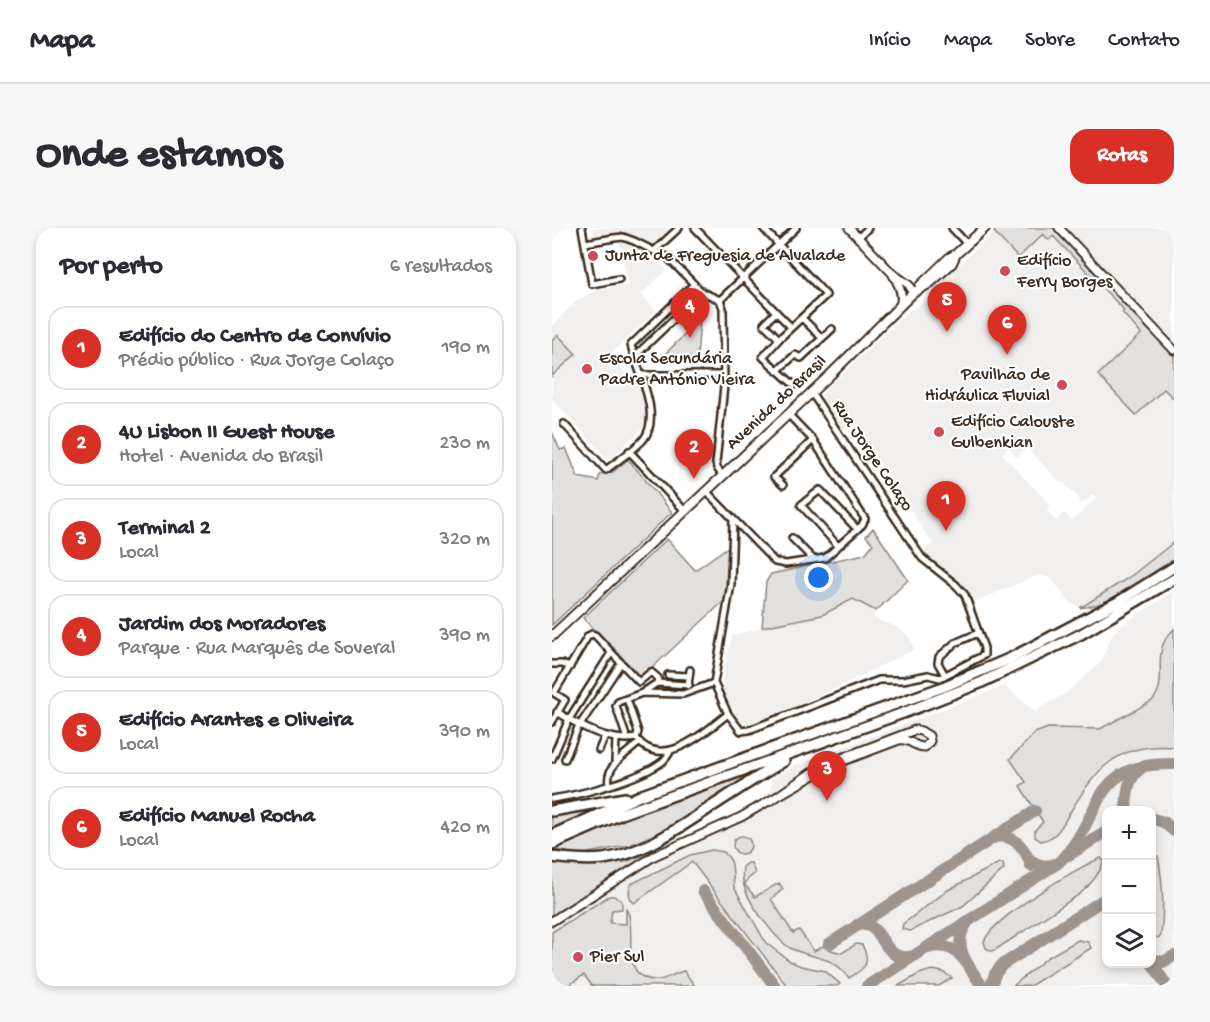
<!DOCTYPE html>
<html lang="pt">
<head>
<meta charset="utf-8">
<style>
  :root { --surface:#fff; --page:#f7f7f7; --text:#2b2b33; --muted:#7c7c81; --line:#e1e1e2; --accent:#d93025 }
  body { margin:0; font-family:"Gochi Hand",sans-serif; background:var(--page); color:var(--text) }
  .controls { position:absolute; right:18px; bottom:18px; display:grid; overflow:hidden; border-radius:12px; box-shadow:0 3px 9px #0003 }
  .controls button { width:54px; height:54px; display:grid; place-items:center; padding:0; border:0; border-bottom:2px solid var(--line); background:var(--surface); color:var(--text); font:30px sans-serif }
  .you { position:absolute; left:267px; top:350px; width:21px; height:21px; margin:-15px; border:4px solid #fff; border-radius:50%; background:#1a73e8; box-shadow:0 0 0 9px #1a73e833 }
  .badge { display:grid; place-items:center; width:39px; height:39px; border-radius:50%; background:var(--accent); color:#fff; font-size:20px; font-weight:700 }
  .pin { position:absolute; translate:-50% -50px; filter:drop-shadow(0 2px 3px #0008) }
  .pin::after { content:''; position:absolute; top:32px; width:21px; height:18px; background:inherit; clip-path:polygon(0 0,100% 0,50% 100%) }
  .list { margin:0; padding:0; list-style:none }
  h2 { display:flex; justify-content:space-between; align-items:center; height:78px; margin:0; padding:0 24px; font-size:26px }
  h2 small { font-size:20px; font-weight:400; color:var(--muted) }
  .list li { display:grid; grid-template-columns:39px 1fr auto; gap:18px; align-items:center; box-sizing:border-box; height:84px; margin:0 12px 12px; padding:0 12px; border:2px solid var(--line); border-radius:18px }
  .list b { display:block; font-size:22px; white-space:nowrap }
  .list p { margin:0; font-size:20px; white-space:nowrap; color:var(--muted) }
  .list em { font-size:20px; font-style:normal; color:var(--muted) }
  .icon { flex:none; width:33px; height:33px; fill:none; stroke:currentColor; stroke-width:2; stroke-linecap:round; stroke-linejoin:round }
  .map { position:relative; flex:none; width:622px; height:758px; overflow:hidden; border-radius:18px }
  header { display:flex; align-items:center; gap:36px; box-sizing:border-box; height:84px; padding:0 30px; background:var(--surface); border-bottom:2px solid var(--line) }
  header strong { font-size:28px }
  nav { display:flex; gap:33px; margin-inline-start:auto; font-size:21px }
  .intro { display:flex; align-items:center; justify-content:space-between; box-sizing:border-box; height:144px; padding:0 36px }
  h1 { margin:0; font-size:42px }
  .button { padding:15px 27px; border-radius:18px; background:var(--accent); color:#fff; font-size:21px; font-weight:700 }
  main { display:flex; gap:36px; padding:0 36px }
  aside { flex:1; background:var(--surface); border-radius:18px; box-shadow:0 3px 9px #0003 }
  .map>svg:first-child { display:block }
</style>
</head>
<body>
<header>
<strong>Mapa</strong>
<nav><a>Início</a><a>Mapa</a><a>Sobre</a><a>Contato</a></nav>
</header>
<div class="intro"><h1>Onde estamos</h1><a class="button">Rotas</a></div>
<main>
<aside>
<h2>Por perto<small>6 resultados</small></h2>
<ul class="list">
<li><span class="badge">1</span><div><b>Edifício do Centro de Convívio</b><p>Prédio público · Rua Jorge Colaço</p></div><em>190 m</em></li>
<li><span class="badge">2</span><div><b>4U Lisbon II Guest House</b><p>Hotel · Avenida do Brasil</p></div><em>230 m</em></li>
<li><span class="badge">3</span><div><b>Terminal 2</b><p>Local</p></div><em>320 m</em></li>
<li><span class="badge">4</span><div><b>Jardim dos Moradores</b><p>Parque · Rua Marquês de Soveral</p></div><em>390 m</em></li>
<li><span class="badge">5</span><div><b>Edifício Arantes e Oliveira</b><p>Local</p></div><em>390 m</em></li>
<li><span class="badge">6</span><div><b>Edifício Manuel Rocha</b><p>Local</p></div><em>420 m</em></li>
</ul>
</aside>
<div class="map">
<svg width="622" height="758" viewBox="0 0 622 758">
  <rect width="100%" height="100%" fill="#fff"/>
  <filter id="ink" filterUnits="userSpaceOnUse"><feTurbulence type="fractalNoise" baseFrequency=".0167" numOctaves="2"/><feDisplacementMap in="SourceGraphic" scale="12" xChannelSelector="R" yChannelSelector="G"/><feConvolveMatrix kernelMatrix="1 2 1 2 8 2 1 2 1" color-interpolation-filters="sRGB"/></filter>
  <g filter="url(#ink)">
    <path fill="#f1efee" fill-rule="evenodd" d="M39,0H118L98,19L73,7L43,10Z
      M510,0H622V119Z
      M442,4L466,29L491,5L501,8L509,17H511L572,82L570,85L590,106L547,147L613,160L622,171V314L579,348L528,380L516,373L504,356L498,350L491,348H484L420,375L406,356L378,333L371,323L381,316L302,196L290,202L269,172L270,165L360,80L363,81L375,69L374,68ZM457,220L465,229L475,220L509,255L511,254L528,271L526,274L529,277L541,266L545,270L520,293L512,285L504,293L494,282L498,277L450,226Z
      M67,13L89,20L115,42L89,66L104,83L57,127L87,158L94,192L89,202L57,232L0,171V98L24,73L45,62L77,57Z
      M622,363V758H0V696L105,630L201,586L219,561V551L245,537L452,458L483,484L517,463L549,434L560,406L571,396ZM554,582H600V736H554Z
      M301,371L324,383L322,390L342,398L356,407L363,421L274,465L191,499L170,463L171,448L180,408L210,399L270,387Z"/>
    <path fill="#e2e0de" stroke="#8e857e" stroke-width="1.5" d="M446,0H501L622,128V171L612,161L584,187L546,147L589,106L570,84L572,82L501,8L497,12L491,6L466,30L442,4Z
      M148,92L145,130H111L112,127Z
      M6,107L24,126L0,148V112Z
      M0,204L8,222L14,220L26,249L46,253L48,246L61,244L76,231L120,284L0,397Z
      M321,300L356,352L324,383L301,371L270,387L210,399L214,354L219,346L313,326L321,316L314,308Z
      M115,311L143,342L176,319L173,372L87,452L31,390Z
      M622,314V335C594,353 562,376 528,380L579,348Z
      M622,401V519C565,514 544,541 517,586C509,599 505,610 489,613L483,609V602L491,594L468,558L474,554L458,531L483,505L496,500L548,501L600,473C616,455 602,432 613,412C615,408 619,404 622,401Z
      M203,543L124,597L78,617L26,627L2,621L86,586Z
      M49,580L0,601V588Z
      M181 617a9 9 0 1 1 18 0a9 9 0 1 1-18 0Z
      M160,622L172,624L177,630L180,635L182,659L214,715L238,733L249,738L273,743L288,756L285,758H235L140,634L82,675C77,670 76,663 79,656L138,627Z
      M103,623L0,689V635L32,637L73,634Z
      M603,627L606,628C611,654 612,681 609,708L606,710L603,709L600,703V631Z
      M549,630L552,633C548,645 538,657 528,666L443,722L439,723L434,720L432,714C438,692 525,639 549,630Z
      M196,635H199L203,645L193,654V657L203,669L227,655L231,661L219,671L241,705L247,702L262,723L275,716L279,722L290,725L304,716L310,717C320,736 312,741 297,750C281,727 262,731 240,721C224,713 197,675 192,658C190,651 190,646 191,639Z
      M447,635H451L452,641L411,678L358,703L350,701L351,696L396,662Z
      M57,668H62L70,673V681L60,682L58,695L74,696V681C87,699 64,752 105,752C115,752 122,745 132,743L143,758H40L32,747L15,758H0V704Z
      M526,712L536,714L539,720L478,758H461L496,729Z
      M380,742L391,744L400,750L387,758H346L367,746Z"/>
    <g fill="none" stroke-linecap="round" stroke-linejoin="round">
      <path stroke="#9d948e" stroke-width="12" d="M574,582C575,565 575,549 591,539
        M601,591L612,594L622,603
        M443,609C462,605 474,621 479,638
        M517,627L554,604
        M476,630C485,637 492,640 502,636
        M151,663L223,758
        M415,695C398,718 417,738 430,758
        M305,697C334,691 328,737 361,728
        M277,716L483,583
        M376,720C393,715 404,721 414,734
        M600,731L611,734L622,728
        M600,735L615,758
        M315,758L506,635C554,589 534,534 622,536
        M439,758L443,746L450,737L554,670"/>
      <g stroke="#3b2a1e" stroke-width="10">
        <path id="minor" d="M30,0L40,56L67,51
          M143,0L224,84
          M211,0L274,67L227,111L212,96L224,84L239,99
          M400,0L415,16
          M306,10L316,0
          M33,15L62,10L71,9L82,13L116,30L150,64L168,72
          M102,23L127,0
          M168,72L171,80L172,158L164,235L165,240L171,248
          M168,72L244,0
          M250,90L270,110
          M227,111L211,129L242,157
          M83,128L150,64
          M225,143L243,127L249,130L280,101
          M91,147H172
          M12,196L54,242C66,232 81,223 91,212C111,188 85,143 79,117L142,56
          M77,223L133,283
          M231,257L222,249L261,212
          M154,263L223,334L234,336L273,330L310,297L313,291L261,212L236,186
          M181,291L179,356L162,455L176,486L189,503L197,502L327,452H351L376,447L388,450L432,427V420L413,367L404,357L370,330L259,164
          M240,310L262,332
          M286,318L249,277L268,262L305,301
          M0,436H10L18,439
          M116,447L137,448
          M393,447L386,435L387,429L403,415L426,405
          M105,455L137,457
          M136,458L138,442
          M90,465L105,455
          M75,471L86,504L84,510
          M5,484C28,498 57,515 84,510
          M0,494L13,472L2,465L36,408L40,406L43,407L87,454L99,444L106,450L105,455
          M28,497L69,435
          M84,510C110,544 153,504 176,486
          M75,511L64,478L66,474L90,465L131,466L162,455
          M47,522L53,508
          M0,531L17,491L59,425
          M13,531L27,497
          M63,534L64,511
          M57,556C53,537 76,525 88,514
          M0,571C28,567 84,552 107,536C113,533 116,528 119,522"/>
      </g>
      <g stroke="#3b2a1e" stroke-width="11">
        <path id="tertiary" d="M297,0L340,45L357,57L361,65
          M507,0L622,122
          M341,47C347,57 353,69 347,79
          M0,693L102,628L189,589L278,538L347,512C358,510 363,520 373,519L378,513L377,508L369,503L363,502L269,538L220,572"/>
      </g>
      <g stroke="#3b2a1e" stroke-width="12">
        <path id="secondary" d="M368,58L397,30L404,26L433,0
          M0,408L277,148L361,65L378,55L400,35L404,26"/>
      </g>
      <g stroke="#3b2a1e" stroke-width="14">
        <path id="trunk" d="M0,583L73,570
          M0,607L90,567L391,459L457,431L566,374L622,339
          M0,616L69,586L351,485L428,455L529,406L622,351
          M0,629C17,631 34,633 51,631C92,626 128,599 162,577C185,562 208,547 232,533"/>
      </g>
      <use href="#minor" stroke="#fff" stroke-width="5"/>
      <use href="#tertiary" stroke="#fff" stroke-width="7"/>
      <use href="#secondary" stroke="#fff" stroke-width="8"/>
      <use href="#trunk" stroke="#fff" stroke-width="9"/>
    </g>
  </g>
  <g fill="#d1495b" stroke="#fff" stroke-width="2">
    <circle cx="41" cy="28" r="6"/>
    <circle cx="453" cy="43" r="6"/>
    <circle cx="35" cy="141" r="6"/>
    <circle cx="510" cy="157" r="6"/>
    <circle cx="387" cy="204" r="6"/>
    <circle cx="26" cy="729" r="6"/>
  </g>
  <g text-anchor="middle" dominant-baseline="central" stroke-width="4.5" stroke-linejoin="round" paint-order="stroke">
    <g font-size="18" fill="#3b2a1e" stroke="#fff" text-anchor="start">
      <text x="53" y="28">Junta de Freguesia de Alvalade</text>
      <text x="465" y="33">Edifício<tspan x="465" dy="21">Ferry Borges</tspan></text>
      <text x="47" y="131">Escola Secundária<tspan x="47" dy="21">Padre António Vieira</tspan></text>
      <text x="498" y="147" text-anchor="end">Pavilhão de<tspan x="498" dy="21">Hidráulica Fluvial</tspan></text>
      <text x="399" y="194">Edifício Calouste<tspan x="399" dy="21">Gulbenkian</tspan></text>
      <text x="38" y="729">Pier Sul</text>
    </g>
    <g font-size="18" fill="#3b2a1e" stroke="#fff">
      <text transform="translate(225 175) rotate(-43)">Avenida do Brasil</text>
      <text transform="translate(320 228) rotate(56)">Rua Jorge Colaço</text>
    </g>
  </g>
</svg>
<div class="controls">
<button>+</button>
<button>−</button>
<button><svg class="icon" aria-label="layers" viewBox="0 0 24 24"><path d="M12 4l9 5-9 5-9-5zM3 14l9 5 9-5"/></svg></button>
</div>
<div class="you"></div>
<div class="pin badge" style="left:394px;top:303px">1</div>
<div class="pin badge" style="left:142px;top:251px">2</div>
<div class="pin badge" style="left:275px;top:573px">3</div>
<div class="pin badge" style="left:138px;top:110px">4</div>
<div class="pin badge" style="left:395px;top:104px">5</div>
<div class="pin badge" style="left:455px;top:127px">6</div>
</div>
</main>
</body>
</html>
